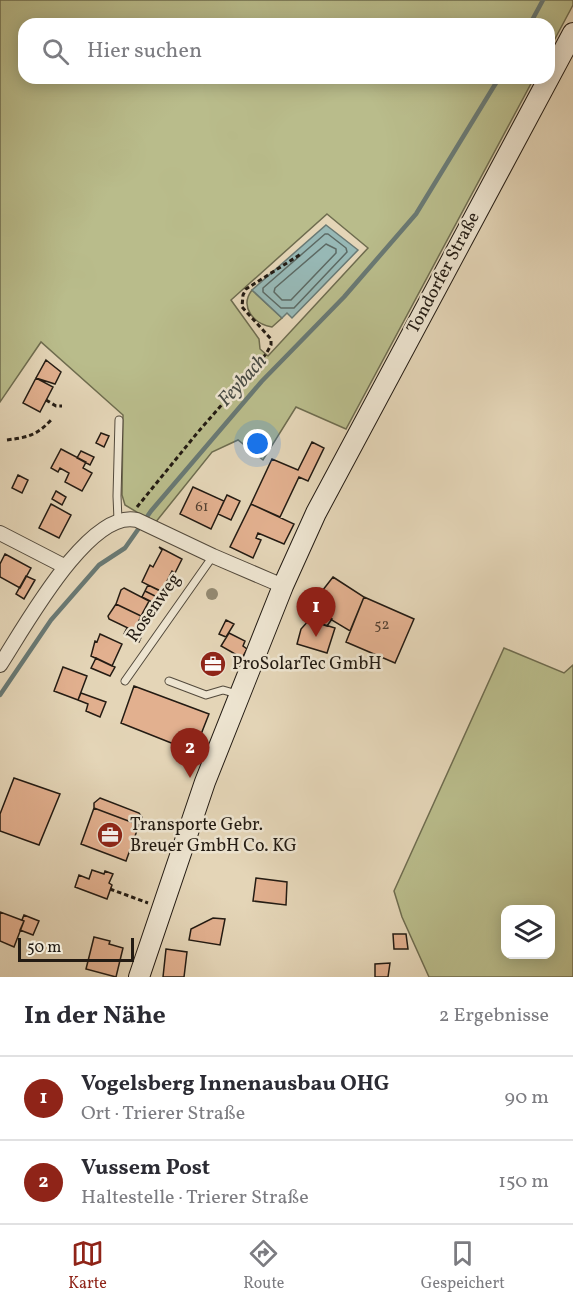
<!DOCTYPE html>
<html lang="de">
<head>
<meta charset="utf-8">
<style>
  :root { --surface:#fff; --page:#f7f7f7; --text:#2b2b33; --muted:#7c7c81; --line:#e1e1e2; --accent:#8f2418 }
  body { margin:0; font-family:Vollkorn,serif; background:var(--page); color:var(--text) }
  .controls { position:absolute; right:18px; bottom:18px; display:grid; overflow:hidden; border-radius:12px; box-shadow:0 3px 15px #0003 }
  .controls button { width:54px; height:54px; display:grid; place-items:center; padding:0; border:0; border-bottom:2px solid var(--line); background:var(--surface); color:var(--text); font:30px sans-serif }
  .scale { position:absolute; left:18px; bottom:15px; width:116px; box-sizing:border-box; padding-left:6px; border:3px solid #231b13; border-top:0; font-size:16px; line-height:21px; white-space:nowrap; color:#231b13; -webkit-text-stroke:4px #ede4d0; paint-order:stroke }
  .you { position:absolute; left:258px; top:444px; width:21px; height:21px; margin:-15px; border:4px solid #fff; border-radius:50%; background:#1a73e8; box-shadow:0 0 0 9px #1a73e833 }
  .badge { display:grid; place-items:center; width:39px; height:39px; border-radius:50%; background:var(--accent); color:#fff; font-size:20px; font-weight:700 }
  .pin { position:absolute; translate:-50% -50px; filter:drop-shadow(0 2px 3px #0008) }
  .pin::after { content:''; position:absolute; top:32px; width:21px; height:18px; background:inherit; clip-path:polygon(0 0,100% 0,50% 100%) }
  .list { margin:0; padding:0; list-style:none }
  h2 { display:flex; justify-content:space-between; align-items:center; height:78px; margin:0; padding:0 24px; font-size:26px }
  h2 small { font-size:20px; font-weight:400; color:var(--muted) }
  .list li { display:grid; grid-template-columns:39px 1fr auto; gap:18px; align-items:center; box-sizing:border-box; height:84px; padding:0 24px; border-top:2px solid var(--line) }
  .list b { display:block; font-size:22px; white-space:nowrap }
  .list p { margin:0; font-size:20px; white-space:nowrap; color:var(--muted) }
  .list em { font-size:20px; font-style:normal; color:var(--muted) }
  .icon { flex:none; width:33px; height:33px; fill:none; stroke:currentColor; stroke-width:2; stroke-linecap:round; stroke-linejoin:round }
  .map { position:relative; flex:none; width:573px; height:977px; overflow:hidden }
  .search { position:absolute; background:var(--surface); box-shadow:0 3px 15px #0003; left:18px; right:18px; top:18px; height:66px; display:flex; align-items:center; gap:15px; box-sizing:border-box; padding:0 21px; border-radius:18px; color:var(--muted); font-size:22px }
  .sheet { height:246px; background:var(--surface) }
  nav { display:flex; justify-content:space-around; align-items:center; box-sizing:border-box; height:84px; border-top:2px solid var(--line); background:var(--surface); font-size:16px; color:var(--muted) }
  nav a { display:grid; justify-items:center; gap:3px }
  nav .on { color:var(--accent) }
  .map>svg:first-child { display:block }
</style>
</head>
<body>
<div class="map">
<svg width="573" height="977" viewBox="0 0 573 977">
  <rect width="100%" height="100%" fill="#e4d5b7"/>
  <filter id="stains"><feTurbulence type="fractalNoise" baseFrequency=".00333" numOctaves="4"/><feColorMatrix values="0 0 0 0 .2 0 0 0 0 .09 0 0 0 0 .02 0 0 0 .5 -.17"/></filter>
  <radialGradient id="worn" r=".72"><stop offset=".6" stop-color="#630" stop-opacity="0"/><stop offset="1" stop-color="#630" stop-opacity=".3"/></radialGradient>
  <path fill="#b9bc8b" stroke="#6e6c4f" stroke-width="1.5" fill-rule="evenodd" d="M0,0H573V5L549,50V24H24V78H534L346,429L296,407L263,460L238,440L212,452L155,523L125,505L122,495L123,415L41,342L0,402ZM327,214L368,248L268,356L260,349L259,339L231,300Z
    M252,290L282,318L272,327C254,324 239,307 252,290Z
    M504,648L564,673L573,665V977H429L402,917L394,891ZM506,910H550V954H506Z"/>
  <path fill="#97b8b5" stroke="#697974" stroke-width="1.5" d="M326,225L358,250L292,318L287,313L282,318L252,290Z"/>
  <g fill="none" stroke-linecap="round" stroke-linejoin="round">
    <path stroke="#5d6a64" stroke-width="1.5" d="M325,234H328L346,248L347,252L294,308H281L263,292V288Z
      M326,244L336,249V253L291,300H282L274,292L275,288Z"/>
    <path stroke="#697974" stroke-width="4.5" d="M530,24L543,0
      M0,695L51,620L99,565L125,548L151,511L262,381L344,297L416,214L499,78"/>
  </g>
  <path fill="#e2b08f" stroke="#231b13" stroke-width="1.5" d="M46,360L61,372L55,384L36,378Z
    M36,378L53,387L40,412L23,403Z
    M101,433L109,436L104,447L96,443Z
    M312,442L324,448L308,481L299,477L280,517L251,504L272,459L298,470Z
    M61,449L86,462L83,468L92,473L82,491L65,482L69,473L60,468L58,472L51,468Z
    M81,451L94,457L90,465L77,458Z
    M18,475L28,480L22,493L12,488Z
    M193,487L224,501L211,529L180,514Z
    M56,491L66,497L62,505L52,499Z
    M227,495L240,501L231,520L218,514Z
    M51,504L71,515L59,538L39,528Z
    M251,504L294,524L284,544L258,533L256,538L261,540L253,558L230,547Z
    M159,547L182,559L175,573L172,571L162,591L164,593L142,582L150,565L153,567L162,550Z
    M5,554L31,568L20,588L0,577V564Z
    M26,576L35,580L24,599L16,594Z
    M333,577L364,597L350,631L325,616L312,604Z
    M148,585L163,592L161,599L145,591Z
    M124,588L149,601L141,616L116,604L121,590Z
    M145,591L161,599L158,605L142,597Z
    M364,597L414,619L395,663L346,642Z
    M116,604L141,616L134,631L109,619L108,616Z
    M318,609L332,619L327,626L309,620Z
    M226,620L234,624L226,637L219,634Z
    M309,620L335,628L327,653L297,644L301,629Z
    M127,628L142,635L139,642L124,634Z
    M229,633L245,641L243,646L247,649L242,658L221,646Z
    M100,634L122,644L112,666L91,656L95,641L97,642Z
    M96,658L115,667L110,676L91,668Z
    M63,667L87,676L78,700L54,691Z
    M134,686L209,714L194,752L121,723Z
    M81,693L106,702L100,717L86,711L88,704L78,700Z
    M14,778L60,794L39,845L0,831V814Z
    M100,798L139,813L142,817L139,825L94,808V803Z
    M94,808L139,825L126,861L81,844Z
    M92,870L104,874L105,871L113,874L109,883L112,885L107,899L75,887L79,875L89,879Z
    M256,878L287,882L286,905L253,901Z
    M0,912L24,921L14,947L0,941Z
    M24,915L39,921L33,935L20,930L24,921L22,920Z
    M213,918L225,919L220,945L189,940L191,929Z
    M393,934H406L408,949H394Z
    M94,937L110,941L109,944L123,948L116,977L86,969Z
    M166,949L187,952L184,977H163Z
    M390,963L388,977H375V964Z"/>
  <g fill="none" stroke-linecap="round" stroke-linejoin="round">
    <g stroke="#534a3c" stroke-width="9">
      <path id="lane" d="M118,520L117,496L119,420
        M125,681L213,556
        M169,681L206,695L223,690L237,694"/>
    </g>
    <g stroke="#534a3c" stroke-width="16">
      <path id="street" d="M0,533L64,566
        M0,665C23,630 89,508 137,520L213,556L283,586"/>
    </g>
    <g stroke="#231b13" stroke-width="22">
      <path id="secondary" d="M139,977L205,782L283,586L316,513L573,33"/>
    </g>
    <path stroke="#231b13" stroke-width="3" stroke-dasharray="4.5 3" stroke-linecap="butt" d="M46,400L56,406H62
      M7,440C28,437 36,436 51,420
      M137,507L198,432L266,354L271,345V339L242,307L243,295L246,289L301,254
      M173,576L182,581
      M110,889L148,903"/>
    <use href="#lane" stroke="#ede4d0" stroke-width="7"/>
    <use href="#street" stroke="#ede4d0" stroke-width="14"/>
    <use href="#secondary" stroke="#ede4d0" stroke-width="20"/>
  </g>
  <circle fill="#938971" cx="212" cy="594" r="6"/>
  <defs>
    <g id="office-disc" transform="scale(1.35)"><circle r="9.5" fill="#8f2418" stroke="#ede4d0"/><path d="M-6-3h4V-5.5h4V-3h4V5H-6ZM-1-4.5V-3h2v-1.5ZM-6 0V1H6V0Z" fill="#fff"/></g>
  </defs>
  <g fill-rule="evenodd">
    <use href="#office-disc" x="213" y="664"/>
    <use href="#office-disc" x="110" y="835"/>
  </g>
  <g text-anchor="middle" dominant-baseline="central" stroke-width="5" stroke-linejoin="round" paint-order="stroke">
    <g font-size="15" fill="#534032">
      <text x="202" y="507">61</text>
      <text x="382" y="625">52</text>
    </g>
    <g font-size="18" fill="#231b13" stroke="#ede4d0">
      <text transform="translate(444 273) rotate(-62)">Tondorfer Straße</text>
      <text transform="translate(154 608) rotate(-55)">Rosenweg</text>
    </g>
    <g font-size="18" fill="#231b13" stroke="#ede4d0" text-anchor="start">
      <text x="232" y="664">ProSolarTec GmbH</text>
      <text x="130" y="825">Transporte Gebr.<tspan x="130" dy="21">Breuer GmbH Co. KG</tspan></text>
    </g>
    <g font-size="20" font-style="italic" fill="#464a44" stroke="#ede4d0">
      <text transform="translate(243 381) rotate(-48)">Feybach</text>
    </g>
  </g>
  <rect width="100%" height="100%" filter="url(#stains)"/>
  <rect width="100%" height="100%" fill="url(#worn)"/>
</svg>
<div class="controls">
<button><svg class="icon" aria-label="layers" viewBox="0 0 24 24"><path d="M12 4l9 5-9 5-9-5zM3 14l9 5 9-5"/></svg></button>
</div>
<div class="scale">50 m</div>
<div class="you"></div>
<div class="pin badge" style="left:316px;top:637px">1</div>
<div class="pin badge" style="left:190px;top:778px">2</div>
<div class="search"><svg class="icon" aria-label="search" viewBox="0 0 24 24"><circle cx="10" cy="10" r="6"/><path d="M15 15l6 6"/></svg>Hier suchen</div>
</div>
<section class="sheet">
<h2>In der Nähe<small>2 Ergebnisse</small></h2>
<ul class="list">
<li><span class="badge">1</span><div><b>Vogelsberg Innenausbau OHG</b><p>Ort · Trierer Straße</p></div><em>90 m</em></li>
<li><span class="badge">2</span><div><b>Vussem Post</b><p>Haltestelle · Trierer Straße</p></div><em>150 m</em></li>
</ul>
</section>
<nav>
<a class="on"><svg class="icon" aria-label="map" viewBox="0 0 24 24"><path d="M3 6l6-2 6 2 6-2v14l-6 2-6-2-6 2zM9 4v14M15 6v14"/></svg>Karte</a>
<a><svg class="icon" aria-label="directions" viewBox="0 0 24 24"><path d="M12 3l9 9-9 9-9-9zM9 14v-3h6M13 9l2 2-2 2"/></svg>Route</a>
<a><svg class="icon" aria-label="saved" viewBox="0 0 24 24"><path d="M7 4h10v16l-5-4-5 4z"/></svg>Gespeichert</a>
</nav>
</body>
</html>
